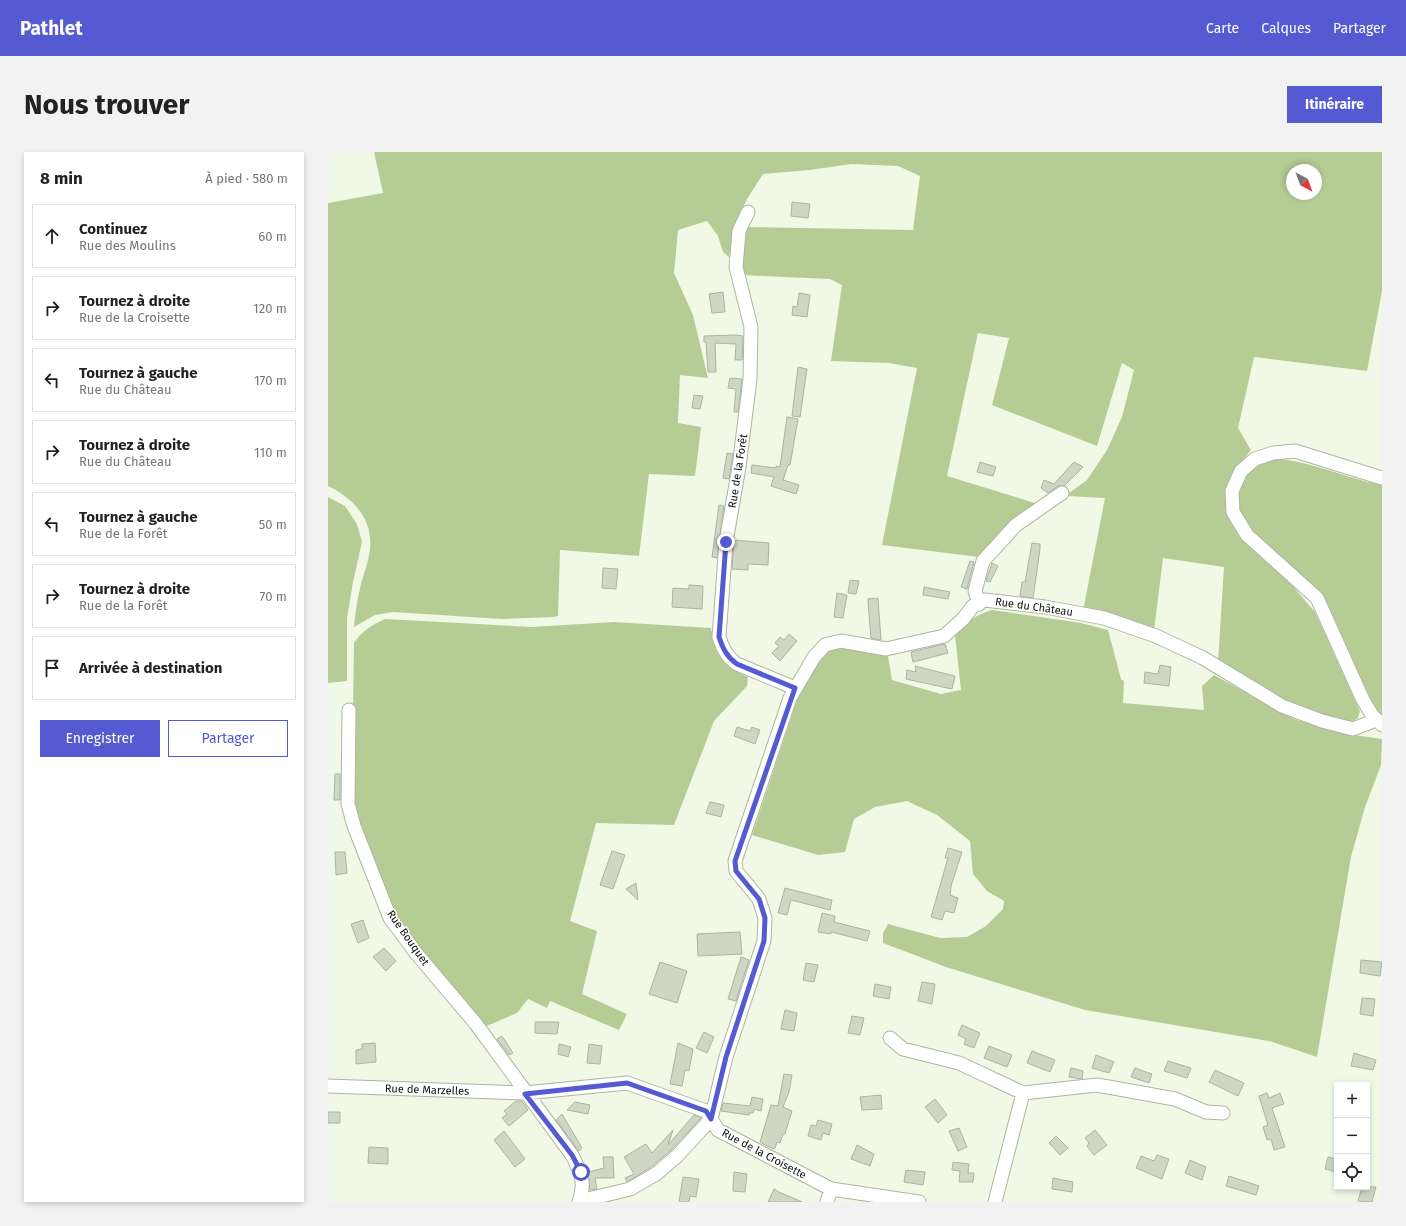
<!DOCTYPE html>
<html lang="fr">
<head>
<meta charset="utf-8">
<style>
  :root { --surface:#fff; --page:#f2f2f2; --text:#222; --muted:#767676; --line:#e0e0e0; --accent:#545ad1 }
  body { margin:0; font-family:"Fira Sans",sans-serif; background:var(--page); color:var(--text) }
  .controls { position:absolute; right:12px; bottom:12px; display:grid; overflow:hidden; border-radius:0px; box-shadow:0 2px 6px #0003 }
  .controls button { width:36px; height:36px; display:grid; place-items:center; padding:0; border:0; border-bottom:1px solid var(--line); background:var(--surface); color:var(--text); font:20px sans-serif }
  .compass { position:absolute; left:958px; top:12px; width:36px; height:36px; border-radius:50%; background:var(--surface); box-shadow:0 2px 6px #0003; rotate:139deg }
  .stop { position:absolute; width:12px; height:12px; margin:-9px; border:3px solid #545ad1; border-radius:50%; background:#fff }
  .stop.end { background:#545ad1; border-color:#fff; box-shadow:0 1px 4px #0008 }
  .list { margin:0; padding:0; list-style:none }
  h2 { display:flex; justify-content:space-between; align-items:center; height:52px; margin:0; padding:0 16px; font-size:17px }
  h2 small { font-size:13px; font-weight:400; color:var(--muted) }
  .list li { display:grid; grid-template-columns:26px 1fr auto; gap:12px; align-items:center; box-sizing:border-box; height:64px; margin:0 8px 8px; padding:0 8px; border:1px solid var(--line); border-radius:0px }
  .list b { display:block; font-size:15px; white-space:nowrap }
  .list p { margin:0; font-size:13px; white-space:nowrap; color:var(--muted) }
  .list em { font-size:13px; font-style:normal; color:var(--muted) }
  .actions { display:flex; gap:8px; padding:12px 16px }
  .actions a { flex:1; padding:9px 0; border:1px solid var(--accent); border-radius:0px; text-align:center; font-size:14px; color:var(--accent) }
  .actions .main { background:var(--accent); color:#fff }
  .icon { flex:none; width:22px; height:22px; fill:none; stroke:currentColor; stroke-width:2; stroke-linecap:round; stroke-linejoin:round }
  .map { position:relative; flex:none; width:1054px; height:1050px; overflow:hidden; border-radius:0px }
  header { display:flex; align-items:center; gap:24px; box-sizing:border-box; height:56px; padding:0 20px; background:var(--accent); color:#fff }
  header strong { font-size:19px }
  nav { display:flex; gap:22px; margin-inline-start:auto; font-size:14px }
  .intro { display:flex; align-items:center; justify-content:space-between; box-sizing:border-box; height:96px; padding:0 24px }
  h1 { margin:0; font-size:28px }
  .button { padding:10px 18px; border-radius:0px; background:var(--accent); color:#fff; font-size:14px; font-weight:700 }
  main { display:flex; gap:24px; padding:0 24px }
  aside { flex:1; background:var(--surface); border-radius:0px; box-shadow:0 2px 6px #0003 }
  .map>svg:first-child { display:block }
</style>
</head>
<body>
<header>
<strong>Pathlet</strong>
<nav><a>Carte</a><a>Calques</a><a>Partager</a></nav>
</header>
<div class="intro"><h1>Nous trouver</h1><a class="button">Itinéraire</a></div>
<main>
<aside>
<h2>8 min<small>À pied · 580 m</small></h2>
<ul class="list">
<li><svg class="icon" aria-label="ahead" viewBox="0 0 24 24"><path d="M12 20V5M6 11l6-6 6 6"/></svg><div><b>Continuez</b><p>Rue des Moulins</p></div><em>60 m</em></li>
<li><svg class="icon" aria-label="right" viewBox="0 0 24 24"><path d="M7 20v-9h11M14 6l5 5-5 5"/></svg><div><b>Tournez à droite</b><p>Rue de la Croisette</p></div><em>120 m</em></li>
<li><svg class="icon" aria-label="left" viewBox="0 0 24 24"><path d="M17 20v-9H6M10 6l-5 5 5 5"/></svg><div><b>Tournez à gauche</b><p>Rue du Château</p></div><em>170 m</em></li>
<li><svg class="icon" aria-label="right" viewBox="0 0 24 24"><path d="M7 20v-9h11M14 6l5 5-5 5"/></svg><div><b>Tournez à droite</b><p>Rue du Château</p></div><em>110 m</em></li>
<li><svg class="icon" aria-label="left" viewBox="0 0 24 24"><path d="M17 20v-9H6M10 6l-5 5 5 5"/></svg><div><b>Tournez à gauche</b><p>Rue de la Forêt</p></div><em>50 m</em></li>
<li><svg class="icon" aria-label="right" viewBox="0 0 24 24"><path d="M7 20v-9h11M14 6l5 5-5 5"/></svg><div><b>Tournez à droite</b><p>Rue de la Forêt</p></div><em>70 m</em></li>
<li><svg class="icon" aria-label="arrive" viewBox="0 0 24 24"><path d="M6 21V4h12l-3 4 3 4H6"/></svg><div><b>Arrivée à destination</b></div></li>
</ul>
<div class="actions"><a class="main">Enregistrer</a><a>Partager</a></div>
</aside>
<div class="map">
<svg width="1054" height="1050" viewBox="0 0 1054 1050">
  <rect width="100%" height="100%" fill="#f1f9e6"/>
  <path fill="#b5cc95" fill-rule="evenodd" d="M46,0H1054V139L1039,219L926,205L910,276L923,298L912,312L899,354L902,370L912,385L951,418L987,460L1032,559L1030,566L1023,570L972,557L890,511L896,415L835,406L826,479L755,459L777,346L737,344L759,328L779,298L794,265L806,218L794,211L769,294L664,253L681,186L650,181L619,324L710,352L651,405L554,393L589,216L561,211L503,209L514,133L502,127L414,123L415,75L585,78L592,24L570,14L523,12L482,18L435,22L419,47L406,75L401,105L395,100L390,84L379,69L350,78L346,121L365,163L380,226L352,223L350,271L373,275L367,324L321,322L311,404L232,398L230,464L225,465L174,467L65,460L47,463L26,475C27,462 29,449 32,436C35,423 41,409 42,396C45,367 25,346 0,334V51L55,41ZM964,18H988V42H964Z
    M939,307C979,306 1015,326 1054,333V566L1047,558L994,446L923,381L911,366L909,346L912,333L919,321Z
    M0,345L17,354L29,372L34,390L25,430L19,466V529L0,531Z
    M664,458L753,471L780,478L793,527L796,529L795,551L876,558L874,534L886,523L966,567L1011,581L1054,587L1053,613L1037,655L1023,705L989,905L941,889L757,858L618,815L555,791V781L560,772L612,786L639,785L658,774L675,757L676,749L659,739L645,722L642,689L609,663L579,649L547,655L526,667L517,700L490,703L424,683L475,531L492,504L503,494L525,496L560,504L564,528L613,542L633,538L627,483C637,470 648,463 664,458Z
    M57,467L204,475L286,470L383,476C388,503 393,514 420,525L419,534L386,569L346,673L268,671L242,769L269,779L254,842L299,862L291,878L222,849L219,856L200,847L189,861L154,876L79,781L64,756L27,662L24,623L26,491C34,479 44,473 57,467Z"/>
  <path fill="#ced6c4" stroke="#abb3a1" d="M464,50L482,52L480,66L463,64Z
    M395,140L397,160L384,161L381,142Z
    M471,141L482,143L479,165L464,163L465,154L469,155Z
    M408,183L415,184L414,208H407L408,192L387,191L388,220H380L378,190H376V184Z
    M470,215L479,217L472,265L464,264Z
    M402,226L414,227L410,260H406L408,237L400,236Z
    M366,243L375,244L372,257L364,256Z
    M459,265L470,267L462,313H460L455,328L471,333L468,342L443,334L446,325L423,321L424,313L448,316V314L452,315Z
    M399,301L405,302L401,327L395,326Z
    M652,310L668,315L665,324L649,320Z
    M746,310L755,315L736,334H730L720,341L713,336L716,328L726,332Z
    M391,353L396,354L389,406L384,405Z
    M406,388L441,391L440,413L420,412V418L404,417Z
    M704,391L712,392V397L705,446L692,444L694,430H697Z
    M642,409L646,410L639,437L633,435Z
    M664,411L670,414L662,430L658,429Z
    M275,416L290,417L288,437L274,436Z
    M522,428L531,429L528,442L520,441Z
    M361,433L375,434L374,457L344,455L345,436L361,437Z
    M596,435L622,440L620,447L595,443Z
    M509,441L519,443L515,466L506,465Z
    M550,446L551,461L553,488L543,486L541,462L540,447Z
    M461,482L469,489L452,509L444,501L451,494L447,491L452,485L456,488Z
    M617,492L620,501L585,510L583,500Z
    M832,513L843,515L841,534L816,531L817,520L830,522Z
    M587,514L627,524L624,537L578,527L579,518L588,520Z
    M409,575L422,579L424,575L432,578L427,592L406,584Z
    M7,622H12V648H6Z
    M382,650L396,653L393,665L378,661Z
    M620,696L634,700L623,734L622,743L630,746L626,761L617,759L614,768L603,765L620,706H617Z
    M284,699L297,703L285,737L272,733Z
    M7,700H17L19,721L8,723Z
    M308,731L310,748L298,737Z
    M457,736L504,748L502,758L463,748L459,763L450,761Z
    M494,761L507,764L506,770L542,779L539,789L503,780V782L490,780Z
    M35,768L41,786L30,791L23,772Z
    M412,780L414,802L370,804L369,782Z
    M56,796L68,809L58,819L45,805Z
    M413,805L421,808L408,849L400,847Z
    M1033,808L1054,810L1052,824L1032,821Z
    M332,810L359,819L349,851L321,842Z
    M478,811L490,813L486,830L475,828Z
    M594,830L607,832L604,852L590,849Z
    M547,832L563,835L561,847L545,844Z
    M1034,846L1047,847L1045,864L1032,862Z
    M457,858L469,861L466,879L453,877Z
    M524,864L536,866L532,883L520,881Z
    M207,870H231L229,882L207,881Z
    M634,873L652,881L646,896L636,892L638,887L630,883Z
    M376,880L386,885L379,901L368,896Z
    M174,884L185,901L181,903L169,887Z
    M47,891L48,910L28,912V898L34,897V892Z
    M350,891L365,897L361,919L357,918L354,934L342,932Z
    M231,892L243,895L240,905L230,902Z
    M261,892L274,894L272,912L259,911Z
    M661,894L684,903L679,915L656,906Z
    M704,899L727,908L722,920L699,911Z
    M1026,901L1048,908L1045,918L1023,914Z
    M768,903L786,910L781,921L764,916Z
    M840,909L863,916L859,926L836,919Z
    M743,916L755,919L754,927L741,925Z
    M807,916L824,922L821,931L803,925Z
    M887,918L916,931L910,944L881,930Z
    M456,922L464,923L461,940L455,955L464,959L457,982H455L452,991L449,990L447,996L445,997L432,990L443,953L450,954Z
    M939,941L941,946L952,941L956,952L944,956L957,995L946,998L943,987L939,988L935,975L940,973L931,944Z
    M553,943L554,957L534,958L532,945Z
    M424,945L435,947L433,959L426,957L425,961H421V963L393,959L395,951L422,954Z
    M607,947L619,963L610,971L597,955Z
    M188,949H194L200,958L181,974L174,966L179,962L176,959Z
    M247,950L262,953L260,962L239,958Z
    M0,960H12V971H0Z
    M234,962L254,996L251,999L228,968Z
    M366,963L373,966L343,998L323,1015L299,1030L297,1026L306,1022L296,1005L318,992L324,1001L345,978L340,993Z
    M490,968L504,972L501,983L495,981L493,988L480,984L483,973L488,974Z
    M631,976L639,995L630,999L621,979Z
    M767,978L779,993L766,1003L759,994L761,991L757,986Z
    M176,979L197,1007L187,1015L166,988Z
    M728,984L740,996L732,1003L721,991Z
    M529,993L546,1002L542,1014L523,1007Z
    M41,995L60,996V1012L40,1011Z
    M829,1003L841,1007L834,1027L808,1016L813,1004L826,1009Z
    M275,1005H285L286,1026H267L269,1037L262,1038L260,1020L276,1016Z
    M1000,1005L1009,1007V1020L997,1017Z
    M862,1008L878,1015L874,1028L857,1021Z
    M625,1010L641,1012L640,1021H646L645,1030H631L632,1019L624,1018Z
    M578,1018L597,1020L595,1033L576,1030Z
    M406,1020L419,1022L417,1040L405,1039Z
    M901,1024L931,1034L928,1043L898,1034Z
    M355,1025L371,1027L368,1045L362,1044L361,1050H351Z
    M725,1026L745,1030L744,1040L724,1037Z
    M1034,1035H1048L1044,1050L1030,1049Z
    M446,1037L451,1040L474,1050H440Z"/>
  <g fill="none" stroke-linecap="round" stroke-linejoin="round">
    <g stroke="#adb5a3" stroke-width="15">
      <path id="minor" d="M420,60L411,79L408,115L423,175L422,227L411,315L398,390L391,485C395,497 399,505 409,512L467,536
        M651,452L647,439L655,409L688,373L734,341
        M21,558L20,652L26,674L62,766L88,801L148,872L244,1003C253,1021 258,1030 251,1050
        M1054,573L1044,563L1035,548L989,446L919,383L905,360L904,339L913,319L927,307L945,301L967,299L1054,326
        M562,886L575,897L631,911L695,941L769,933L847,947L878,960L895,961
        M0,934L197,941L299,931L378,959L390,978L503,1037L591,1050
        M252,1049L302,1037L328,1022L349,1004L383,967L398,905L436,789L437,766L431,747L408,719L407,709L462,546L486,505L497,493L513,489L558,497L616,484L635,467L645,454L657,448L717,455L776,466L828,484L875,506L954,554L994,569L1025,577L1048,568
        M499,1050L503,1037
        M667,1050L695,941"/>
    </g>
    <use href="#minor" stroke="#fff" stroke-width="13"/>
  </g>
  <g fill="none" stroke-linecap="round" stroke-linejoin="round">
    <path stroke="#545ad1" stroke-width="5" d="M253,1020L244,1003L197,942L299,931L378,959L383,967L398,905L436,789L437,766L431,747L408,719L407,709L467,536L409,512C399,505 395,497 391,485L398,390"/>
  </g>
  <g text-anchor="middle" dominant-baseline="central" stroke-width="3" stroke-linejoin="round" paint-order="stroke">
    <g font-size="11" fill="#0e110a" stroke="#fff">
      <text transform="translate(410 319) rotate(-81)">Rue de la Forêt</text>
      <text transform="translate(706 455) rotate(8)">Rue du Château</text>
      <text transform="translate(80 786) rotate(55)">Rue Bouquet</text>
      <text transform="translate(99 938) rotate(2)">Rue de Marzelles</text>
      <text transform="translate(436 1002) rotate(28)">Rue de la Croisette</text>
    </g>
  </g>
</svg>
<div class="controls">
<button>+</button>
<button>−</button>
<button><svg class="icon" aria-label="locate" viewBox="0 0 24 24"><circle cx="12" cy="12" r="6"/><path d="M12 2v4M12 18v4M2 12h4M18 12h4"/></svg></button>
</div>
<svg class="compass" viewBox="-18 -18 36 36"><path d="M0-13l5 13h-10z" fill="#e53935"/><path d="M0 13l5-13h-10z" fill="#767676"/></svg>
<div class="stop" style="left:253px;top:1020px"></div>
<div class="stop end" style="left:398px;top:390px"></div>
</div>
</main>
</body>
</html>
